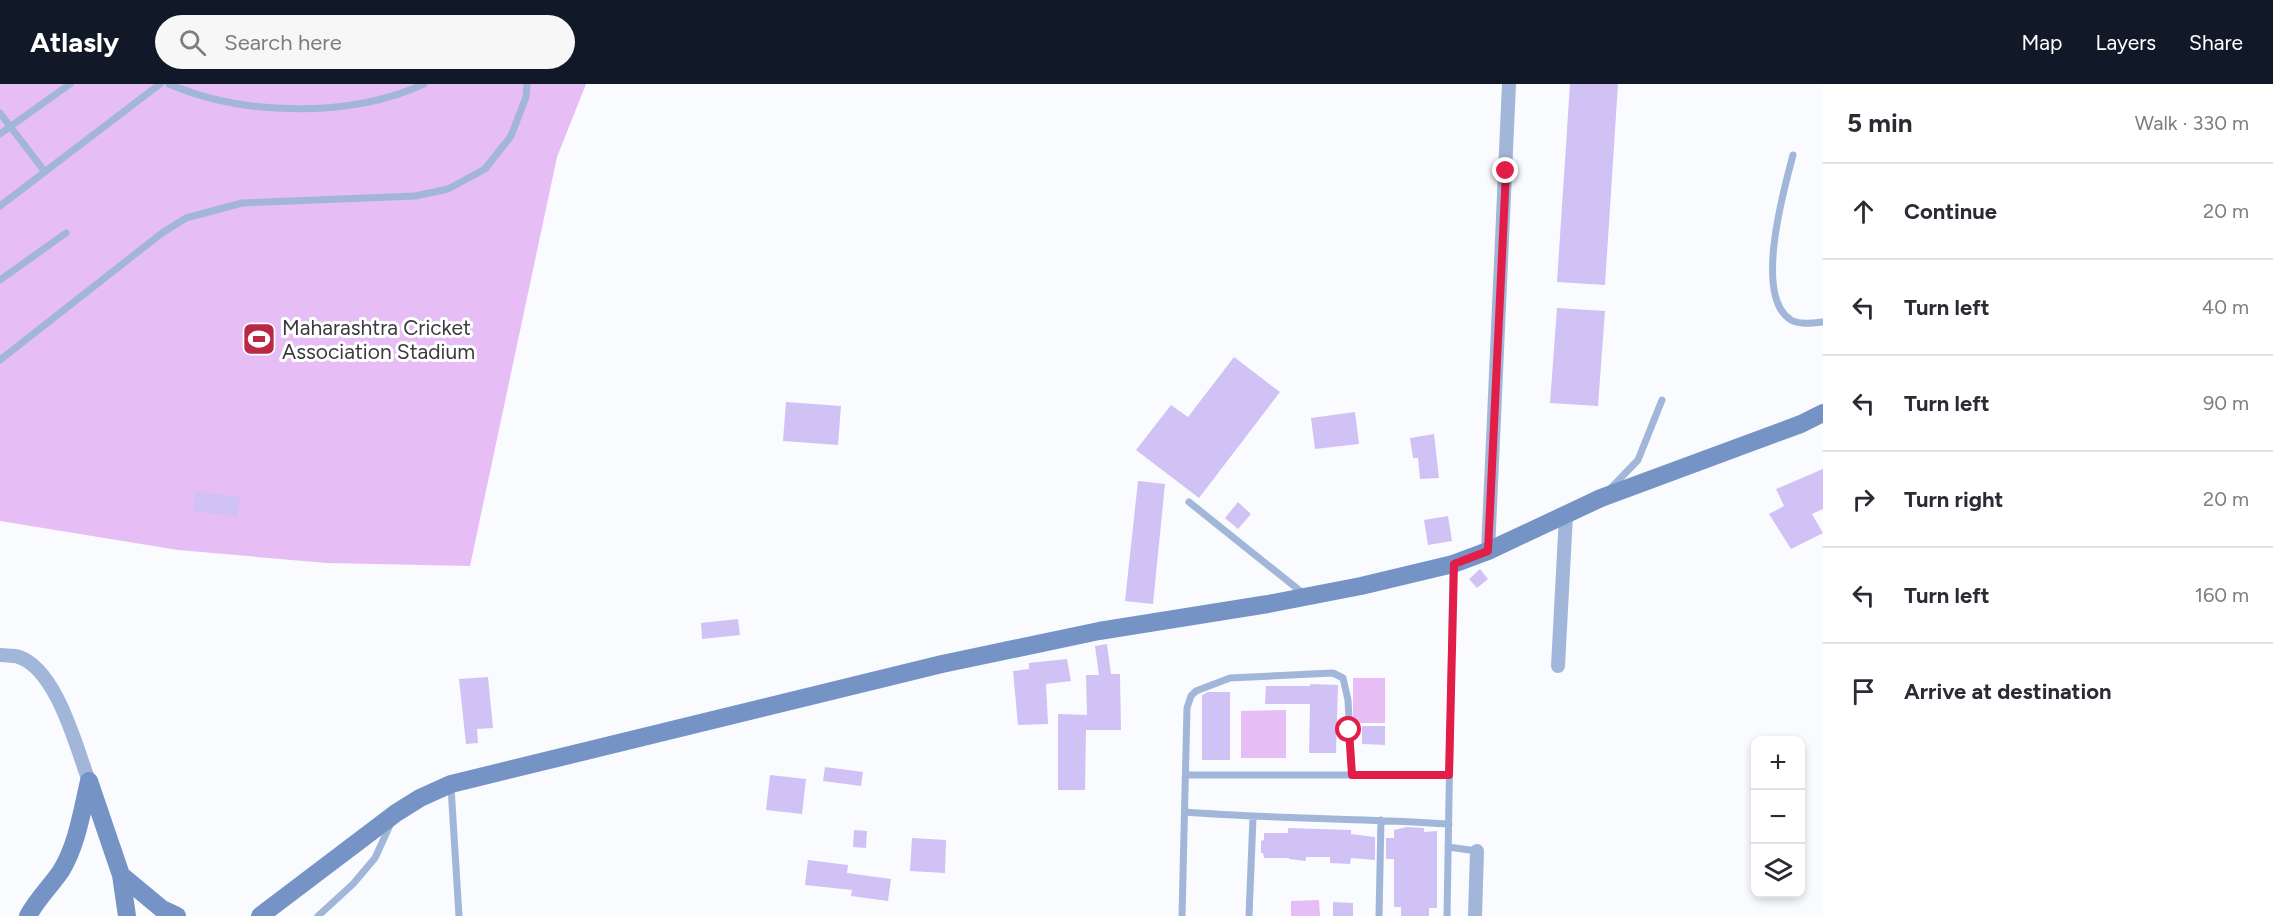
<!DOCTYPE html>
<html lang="en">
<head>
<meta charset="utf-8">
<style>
  :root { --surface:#fff; --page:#f7f7f7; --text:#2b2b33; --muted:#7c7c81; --line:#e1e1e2; --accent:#111827 }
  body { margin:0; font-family:Figtree,sans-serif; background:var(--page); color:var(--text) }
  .controls { position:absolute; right:18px; bottom:18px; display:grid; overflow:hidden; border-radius:12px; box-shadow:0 3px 9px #0003 }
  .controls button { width:54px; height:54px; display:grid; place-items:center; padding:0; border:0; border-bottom:2px solid var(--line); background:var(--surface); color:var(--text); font:30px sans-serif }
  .stop { position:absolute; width:18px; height:18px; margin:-14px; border:4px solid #e11d48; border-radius:50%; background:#fff }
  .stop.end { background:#e11d48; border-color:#fff; box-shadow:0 2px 6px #0008 }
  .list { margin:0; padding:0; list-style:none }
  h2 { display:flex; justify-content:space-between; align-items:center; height:78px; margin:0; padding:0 24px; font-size:26px }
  h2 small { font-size:20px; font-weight:400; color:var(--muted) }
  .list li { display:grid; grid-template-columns:39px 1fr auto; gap:18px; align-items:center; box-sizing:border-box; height:96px; padding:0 24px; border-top:2px solid var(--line) }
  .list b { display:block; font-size:22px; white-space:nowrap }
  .list em { font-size:20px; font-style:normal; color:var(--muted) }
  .icon { flex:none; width:33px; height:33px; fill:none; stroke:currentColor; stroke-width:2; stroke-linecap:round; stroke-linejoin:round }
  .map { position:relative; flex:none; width:1823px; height:832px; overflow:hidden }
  header { display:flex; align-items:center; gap:36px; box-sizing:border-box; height:84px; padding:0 30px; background:var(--accent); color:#fff }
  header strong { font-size:28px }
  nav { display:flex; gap:33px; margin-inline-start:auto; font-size:21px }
  .search { width:420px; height:54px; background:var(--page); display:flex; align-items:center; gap:15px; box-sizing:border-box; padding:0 21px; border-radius:33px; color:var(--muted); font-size:22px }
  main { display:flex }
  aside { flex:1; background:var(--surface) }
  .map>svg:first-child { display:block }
</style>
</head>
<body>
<header>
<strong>Atlasly</strong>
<div class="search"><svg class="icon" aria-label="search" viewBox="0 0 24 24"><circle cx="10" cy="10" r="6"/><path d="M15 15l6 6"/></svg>Search here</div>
<nav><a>Map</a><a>Layers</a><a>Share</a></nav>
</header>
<main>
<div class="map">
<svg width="1823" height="832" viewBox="0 0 1823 832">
  <rect width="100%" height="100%" fill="#fafbff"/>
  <path fill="#e7bdf6" d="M0,0H586L557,73L470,482L326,479L178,466L0,437Z
    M1353,594H1385V639H1353Z
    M1286,626V674H1241V627Z
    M1319,816L1320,832H1291V817Z"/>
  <path fill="#d1c2f5" d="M1570,0H1618L1605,201L1557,198Z
    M1557,224L1605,227L1598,322L1550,319Z
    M1234,273L1280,308L1199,414L1136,366L1171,321L1188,333Z
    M786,318L841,322L838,361L783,357Z
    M1355,328L1359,360L1315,365L1311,334Z
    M1434,350L1439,394L1420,395L1418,374H1413L1410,354Z
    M1823,385V425L1812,430L1823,449L1791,465L1769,430L1784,422L1776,405Z
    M1138,397L1165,400L1153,520L1125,517Z
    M196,407L240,413L237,433L193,427Z
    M1238,418L1251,430L1238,445L1225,434Z
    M1448,432L1452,457L1428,461L1424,436Z
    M1480,485L1488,495L1477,504L1469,495Z
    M738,535L740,551L702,555L701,539Z
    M1107,560L1111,590H1120L1121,646H1086L1085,706H1058V630L1087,631L1086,591H1099L1095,562Z
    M1067,575L1071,597L1046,600L1048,640L1018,641L1013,587L1029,585V579Z
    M488,593L493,644L477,645L478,659L466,660L459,595Z
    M1310,600L1338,601L1336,669H1309L1310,620H1265L1266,602H1310Z
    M1208,608H1230V676H1202V611Z
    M1362,642H1385V661L1362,660Z
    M825,683L863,688L861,702L823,697Z
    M770,691L806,695L802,730L766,726Z
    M1407,743L1424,744V748L1437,747V824H1429V832H1401V823H1394V775H1386V754H1394V746Z
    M1288,744L1351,746V750L1375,753V776L1351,774L1350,780L1330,779V773H1306V777L1289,775V774H1264L1263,769H1261V757L1264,756V749H1288Z
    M854,746L867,747L866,764L853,763Z
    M912,754L946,756L945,789L910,787Z
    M808,776L848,781L847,789L891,795L888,817L851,812L852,806L805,801Z
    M1333,818L1353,819V832H1333Z"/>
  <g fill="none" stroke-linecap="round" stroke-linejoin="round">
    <path stroke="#a1b6d8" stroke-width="7" d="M169,0C243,32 350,34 424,0
      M0,29L45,88
      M0,50L70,0
      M1793,71C1784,105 1753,213 1791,236C1800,241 1813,239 1823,238
      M0,122L160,0
      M0,196L66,149
      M0,276L162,149L186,134L242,119L415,112L448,105L485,85L511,52L526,13L527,0
      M1611,404L1638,376L1662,316
      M1189,418L1304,510
      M1186,691H1449
      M451,703L459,832
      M1185,728C1273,735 1361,734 1449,740
      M1448,763L1477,767
      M318,832L353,800L375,774L391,739
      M1182,832L1187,624L1191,612L1196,607L1230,594L1333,589L1343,594L1348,616L1352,691
      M1249,832L1253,733
      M1379,832L1381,736
      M1447,832L1453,482"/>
    <path stroke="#a1b6d8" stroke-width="14" d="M1488,467L1509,0
      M0,571C6,572 13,571 19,573C57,586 76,663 89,697
      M1558,582L1566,431
      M1475,832L1477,767"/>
    <path stroke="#7594c5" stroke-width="18" d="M89,697L121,791L127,832
      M121,791L162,825L177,832
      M28,832C37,815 50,803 61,787C77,761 82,727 89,697
      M260,832L396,729L420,714L451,700L942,580L1099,547L1268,520L1361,502L1453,480L1488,467L1601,414L1801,340L1823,329"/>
  </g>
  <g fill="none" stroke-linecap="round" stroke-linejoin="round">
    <path stroke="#e11d48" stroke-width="8" d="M1349,646L1352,691H1449L1454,480L1488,467L1506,87"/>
  </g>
  <defs>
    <g id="stadium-square" transform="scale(1.725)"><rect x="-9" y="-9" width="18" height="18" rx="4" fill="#b92845" stroke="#fff"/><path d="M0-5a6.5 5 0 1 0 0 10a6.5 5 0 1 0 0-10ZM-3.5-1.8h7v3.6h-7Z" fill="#fff"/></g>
  </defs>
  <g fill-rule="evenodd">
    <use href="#stadium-square" x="259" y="255"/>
  </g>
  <g text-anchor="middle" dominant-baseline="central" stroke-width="6" stroke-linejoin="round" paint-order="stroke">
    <g font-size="21" fill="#3b3b3d" stroke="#fff" text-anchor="start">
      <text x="282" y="243">Maharashtra Cricket<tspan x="282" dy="24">Association Stadium</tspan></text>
    </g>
  </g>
</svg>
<div class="controls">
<button>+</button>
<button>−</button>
<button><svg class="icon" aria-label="layers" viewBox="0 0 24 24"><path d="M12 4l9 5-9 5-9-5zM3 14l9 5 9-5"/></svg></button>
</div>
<div class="stop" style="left:1349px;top:646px"></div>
<div class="stop end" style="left:1506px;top:87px"></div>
</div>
<aside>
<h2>5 min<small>Walk · 330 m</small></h2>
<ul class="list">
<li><svg class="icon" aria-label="ahead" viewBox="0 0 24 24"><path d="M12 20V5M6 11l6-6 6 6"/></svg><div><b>Continue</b></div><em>20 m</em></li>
<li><svg class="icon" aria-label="left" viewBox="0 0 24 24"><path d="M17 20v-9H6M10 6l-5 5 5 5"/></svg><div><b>Turn left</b></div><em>40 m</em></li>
<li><svg class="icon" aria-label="left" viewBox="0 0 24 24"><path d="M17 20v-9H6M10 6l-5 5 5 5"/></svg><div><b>Turn left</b></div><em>90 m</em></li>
<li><svg class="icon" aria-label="right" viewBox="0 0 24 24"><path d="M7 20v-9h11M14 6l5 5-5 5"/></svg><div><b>Turn right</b></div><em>20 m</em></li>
<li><svg class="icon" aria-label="left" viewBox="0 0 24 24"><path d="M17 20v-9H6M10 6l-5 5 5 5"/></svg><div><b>Turn left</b></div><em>160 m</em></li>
<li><svg class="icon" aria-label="arrive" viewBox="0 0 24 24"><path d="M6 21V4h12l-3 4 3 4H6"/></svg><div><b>Arrive at destination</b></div></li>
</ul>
</aside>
</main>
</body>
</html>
